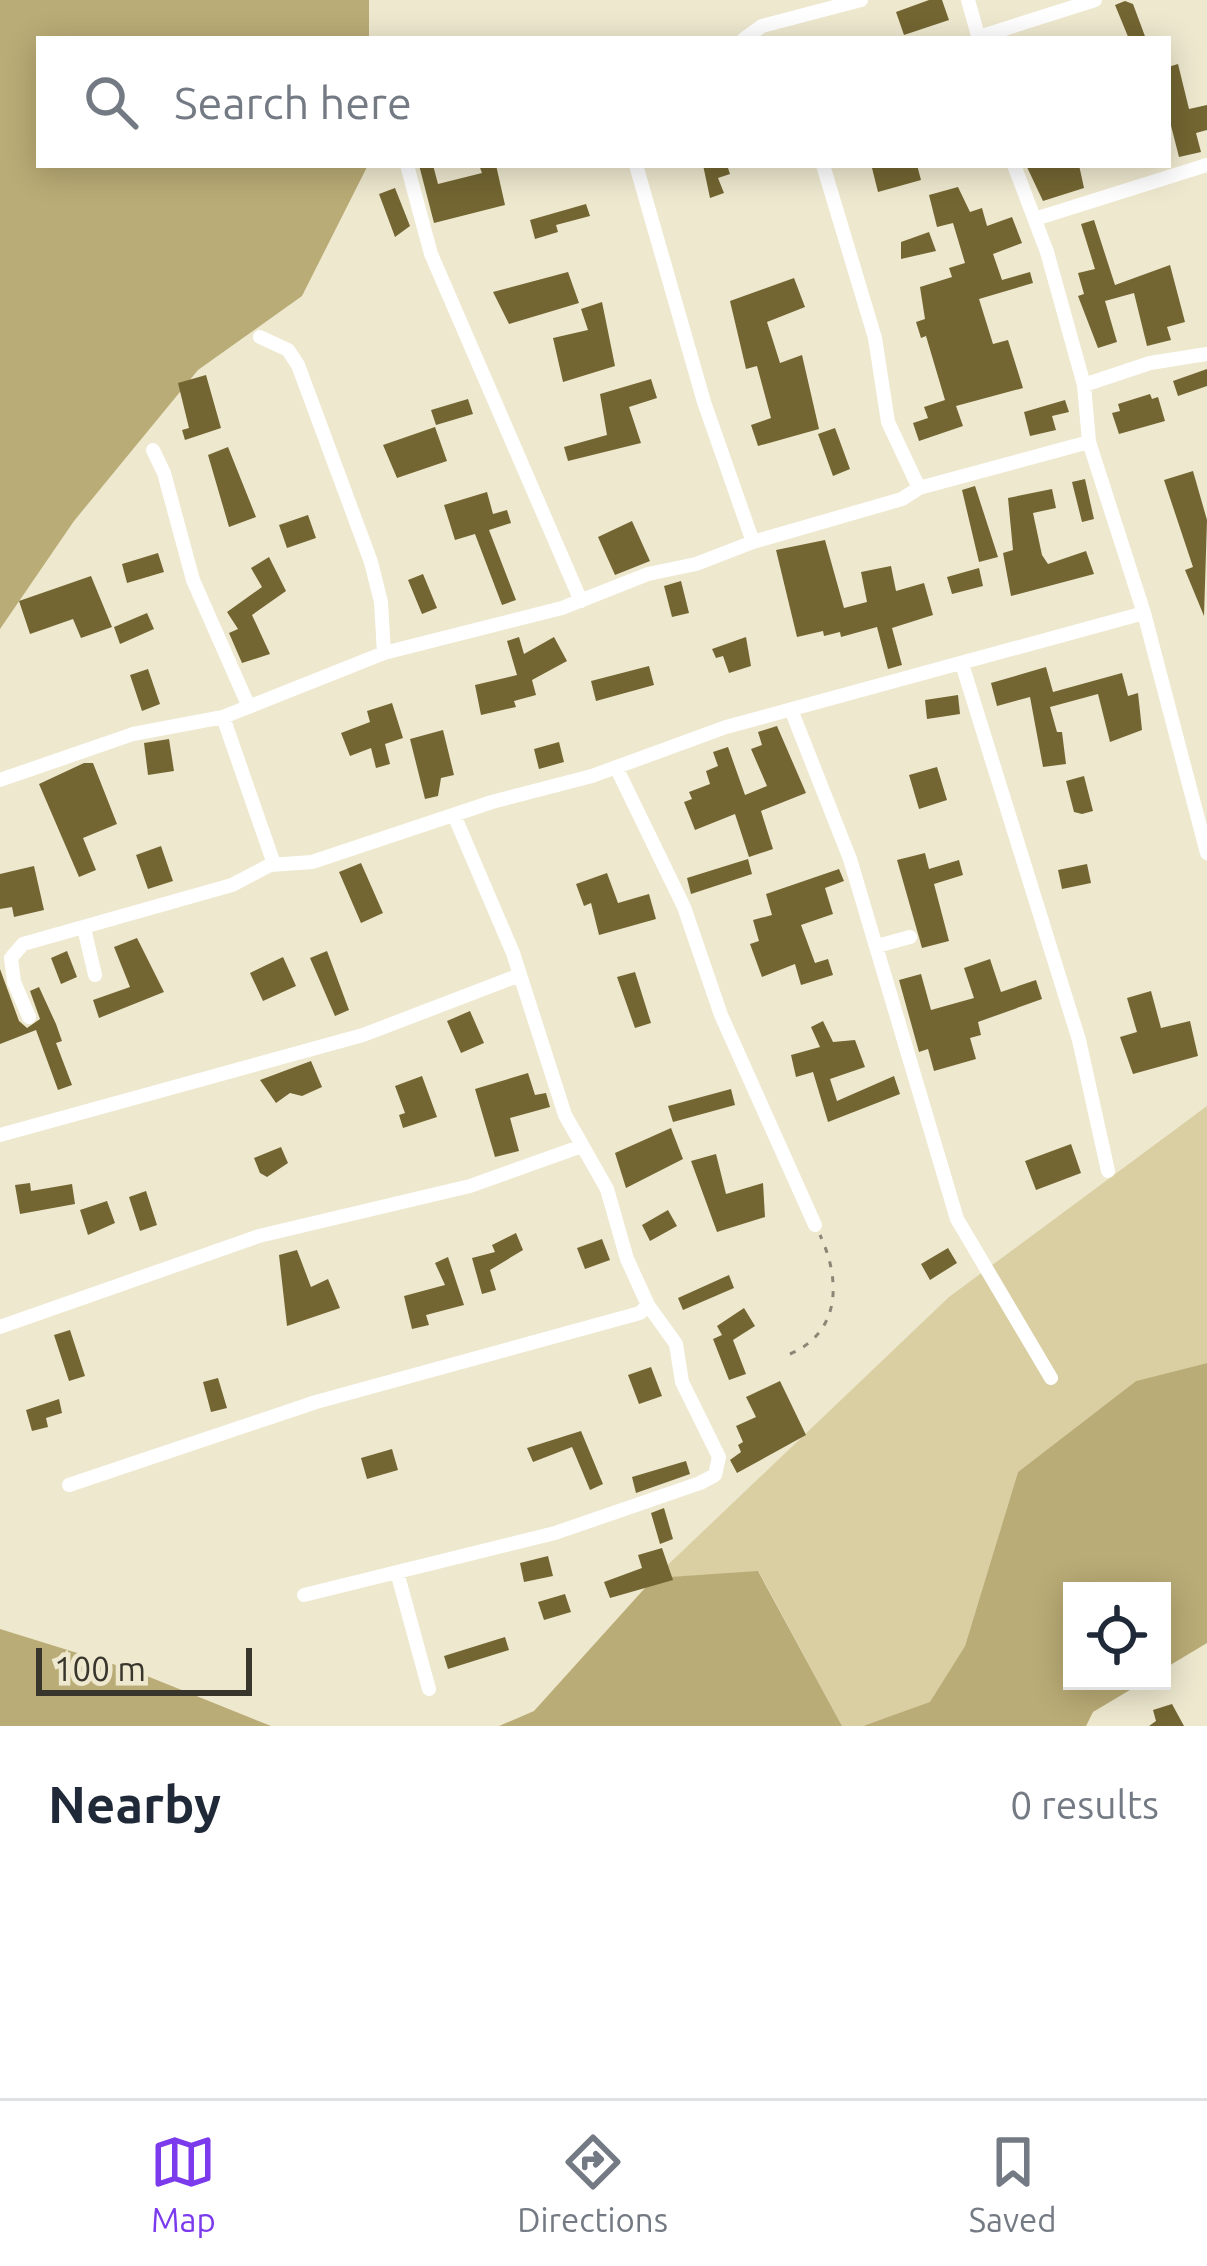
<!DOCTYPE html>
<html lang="en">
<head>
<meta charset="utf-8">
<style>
  :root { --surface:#fff; --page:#f2f2f3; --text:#1f2937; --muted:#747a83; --line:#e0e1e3; --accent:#7c3aed }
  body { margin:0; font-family:Ubuntu,sans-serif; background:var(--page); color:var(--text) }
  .controls { position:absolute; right:36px; bottom:36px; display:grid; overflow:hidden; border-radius:0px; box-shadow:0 6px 30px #0003 }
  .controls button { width:108px; height:108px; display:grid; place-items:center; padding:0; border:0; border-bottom:3px solid var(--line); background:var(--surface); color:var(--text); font:60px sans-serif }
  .scale { position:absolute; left:36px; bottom:30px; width:216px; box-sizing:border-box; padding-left:12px; border:6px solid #38352c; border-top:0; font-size:33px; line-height:42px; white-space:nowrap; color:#38352c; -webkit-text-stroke:9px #eee8cf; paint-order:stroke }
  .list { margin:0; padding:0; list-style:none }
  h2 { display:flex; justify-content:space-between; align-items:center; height:156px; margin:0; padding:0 48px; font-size:51px }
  h2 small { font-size:39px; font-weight:400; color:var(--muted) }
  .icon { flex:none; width:66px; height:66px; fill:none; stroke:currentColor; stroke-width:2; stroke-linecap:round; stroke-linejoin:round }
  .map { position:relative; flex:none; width:1207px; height:1726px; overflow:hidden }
  .search { position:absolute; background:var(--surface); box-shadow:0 6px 30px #0003; left:36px; right:36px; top:36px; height:132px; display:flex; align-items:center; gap:30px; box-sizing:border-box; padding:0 42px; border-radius:0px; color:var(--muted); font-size:45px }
  .sheet { height:372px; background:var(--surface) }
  nav { display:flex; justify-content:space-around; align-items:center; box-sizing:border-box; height:168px; border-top:3px solid var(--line); background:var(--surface); font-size:33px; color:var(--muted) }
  nav a { display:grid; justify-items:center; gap:6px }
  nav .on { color:var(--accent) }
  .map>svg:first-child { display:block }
</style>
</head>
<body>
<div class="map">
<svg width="1207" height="1726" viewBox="0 0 1207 1726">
  <rect width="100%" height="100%" fill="#eee8cf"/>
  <path fill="#dacfa3" d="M1207,1106V1363L1136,1381L1018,1472L965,1646L930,1703L863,1726H842L759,1572L654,1578L949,1297Z"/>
  <path fill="#baac76" d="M0,0H369V39H39V165H368L302,296L198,370L74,521L0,629Z
    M1207,1363V1643L1162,1670V1591H1072V1681H1145L1093,1712L1086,1726H863L930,1702L965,1646L1018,1472L1136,1381Z
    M758,1571L842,1726H499L534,1711L654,1578Z
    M0,1629L132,1670L271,1726H0Z"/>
  <path fill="#736632" d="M929,0H942L949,20L904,35L896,12Z
    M1125,1L1133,4L1146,39H1129L1115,5Z
    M1178,64L1189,109L1207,105V130L1196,133L1201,152L1179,157L1168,114V67Z
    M419,165H433L438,184L482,173L479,165H496L505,205L434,223Z
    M703,165H727L730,174L718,178L724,193L710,198Z
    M884,165H917L921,180L878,192L872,168Z
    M1026,165H1079L1084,188L1043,201Z
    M958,187L970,212L982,208L987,226L1012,217L1022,243L993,254L1002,280L1030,272L1033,283L979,299L993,344L1008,340L1023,388L956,406L963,426L919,441L913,423L928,418L924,407L945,400L926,336L921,338L916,322L925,319L920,287L952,277L949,268L965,263L953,223L937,227L929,195Z
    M395,188L410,226L395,237L379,194Z
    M586,204L590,216L556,225L558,232L535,239L530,220Z
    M1094,220L1115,285L1170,265L1185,322L1167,327L1171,340L1147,346L1134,293L1105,301L1117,342L1098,348L1078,296L1084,294L1078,273L1095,269L1081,224Z
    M929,232L936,251L901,259V242Z
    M568,272L579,303L509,324L493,292Z
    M794,278L805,307L767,322L780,363L802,355L819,429L758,446L751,425L771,418L757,366L746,369L730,301Z
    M602,302L615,366L563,382L553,338L588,330L581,309Z
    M1207,369V386L1178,396L1173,381Z
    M206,375L221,428L185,440L182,430L189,428L178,383Z
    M651,379L657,398L629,407L641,443L568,461L564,447L607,435L600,394Z
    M1150,394L1152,399L1158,397L1165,421L1119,434L1112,413L1120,411L1118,404Z
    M468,399L473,414L436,425L431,410Z
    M1065,400L1069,412L1052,416L1056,430L1030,436L1024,412Z
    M435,427L447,461L397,478L383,445Z
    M835,428L850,469L833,476L818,434Z
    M228,447L256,517L229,527L208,455Z
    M1193,471L1207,520L1204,616L1185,570L1193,567L1164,480Z
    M1085,479L1094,519L1082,522L1072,482Z
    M975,486L998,557L979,562L962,490Z
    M1052,489L1056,508L1033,513L1042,555L1048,564L1086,551L1094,574L1011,596L1003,553L1013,550L1008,498Z
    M487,492L493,514L507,510L511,523L489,530L516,600L502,605L475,534L455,540L444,505Z
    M308,515L316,538L287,548L279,525Z
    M632,521L650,561L615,575L598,537Z
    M825,540L844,608L867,602L861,572L891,566L896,591L924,583L933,615L892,628L902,665L888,669L877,627L841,637L840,632L824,636L823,631L797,637L776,550Z
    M158,553L164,572L127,583L122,564Z
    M269,557L286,591L252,615L270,654L242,663L229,633L238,629L227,612L262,587L251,568Z
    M979,568L983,586L952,594L947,577Z
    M423,574L437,608L422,614L408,580Z
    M91,576L112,627L81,638L73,619L30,634L19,601Z
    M681,581L689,613L672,617L664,586Z
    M147,613L154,629L120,644L114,627Z
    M519,637L524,654L554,637L567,661L532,680L536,695L514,701L516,707L481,715L475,685L517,675L507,641Z
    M746,637L751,666L729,673L723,656L716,658L712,649Z
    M649,666L654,685L596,701L591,681Z
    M1046,667L1053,692L1122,673L1128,696L1138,693L1142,730L1110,742L1098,694L1050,707L1057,732H1062L1066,764L1043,767L1030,697L997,706L991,683Z
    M148,669L160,704L142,711L130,675Z
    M958,695L960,714L927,719L925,700Z
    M392,703L403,738L385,744L390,764L376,768L371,748L350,756L341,733L370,722L367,711Z
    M777,726L806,793L761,811L773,849L749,857L735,814L695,830L684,802L692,799L689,792L710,784L706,771L718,766L713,752L728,747L745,795L767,786L751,749L762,745L758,732Z
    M443,730L454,775L441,778L438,796L425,799L410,739Z
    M169,739L174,771L148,775L144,743Z
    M559,742L564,762L539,769L534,749Z
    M84,763H93L117,824L83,838L96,870L79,877L39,784Z
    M937,767L947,800L919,809L909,775Z
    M1084,776L1093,811L1082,814L1074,812L1066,781Z
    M161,846L173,881L148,889L136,855Z
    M925,853L929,869L959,860L963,875L934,884L949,941L922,948L897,860Z
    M748,859L752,874L691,894L687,878Z
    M361,863L383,913L361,923L339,872Z
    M1087,864L1091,883L1062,889L1058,870Z
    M34,866L44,910L14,917L12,907L0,909V874Z
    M839,869L844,881L825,888L833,914L801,925L815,963L828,959L833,975L801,985L795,964L762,977L750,944L759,941L753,920L772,915L766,894Z
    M607,873L618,903L649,894L656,919L599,935L591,903L584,906L576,884Z
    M137,938L164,992L99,1018L93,1000L130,987L114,947Z
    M67,951L77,977L61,984L51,958Z
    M327,951L349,1010L335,1016L310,958Z
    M283,957L296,986L263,1001L250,973Z
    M990,959L1001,992L1036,980L1042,999L978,1022L981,1035L970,1038L976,1059L934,1071L928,1049L919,1052L899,980L921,974L931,1010L974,998L964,968Z
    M0,969L19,1021L27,1028L40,1019L30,991L39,987L56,1024L62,1041L56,1043L72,1085L58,1090L36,1030L0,1044Z
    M635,972L651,1023L635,1028L617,977Z
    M1151,991L1161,1028L1190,1021L1198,1056L1133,1074L1120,1037L1137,1032L1127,998Z
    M470,1011L484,1043L461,1053L447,1021Z
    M823,1021L833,1042L855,1040L865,1067L830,1079L837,1101L894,1076L900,1094L828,1122L813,1072L796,1077L791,1055L820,1047L811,1027Z
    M311,1061L322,1087L302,1096L290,1093L276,1103L260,1080Z
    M528,1073L535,1095L546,1093L550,1107L510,1118L519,1151L495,1157L475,1089Z
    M422,1076L437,1117L403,1128L399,1115L405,1113L395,1086Z
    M731,1089L735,1105L673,1122L668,1106Z
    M671,1128L683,1159L626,1188L615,1153Z
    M1071,1144L1081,1173L1036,1190L1025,1161Z
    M281,1147L288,1163L267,1177L260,1173L254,1158Z
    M716,1154L726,1194L763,1183L765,1217L717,1232L691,1161Z
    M30,1183L31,1191L72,1184L75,1204L20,1214L15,1185Z
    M146,1191L157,1225L140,1231L129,1197Z
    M107,1201L115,1223L88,1235L80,1210Z
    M668,1210L677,1226L650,1241L642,1225Z
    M516,1233L523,1250L490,1270L496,1290L482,1294L472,1258L495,1252L492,1245Z
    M602,1239L610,1260L585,1269L577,1248Z
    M948,1248L957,1263L930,1280L921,1264Z
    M297,1250L311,1287L328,1279L340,1308L287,1326L279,1255Z
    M448,1257L464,1305L426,1315L429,1325L412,1329L404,1296L445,1285L435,1263Z
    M729,1275L734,1288L683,1310L678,1298Z
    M744,1308L755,1326L733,1340L746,1374L729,1380L713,1339L722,1335L717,1326Z
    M70,1330L85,1376L69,1381L54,1335Z
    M651,1367L662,1396L639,1404L628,1375Z
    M218,1378L227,1408L211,1412L203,1382Z
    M780,1381L806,1435L737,1473L730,1460L741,1452L738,1445L743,1442L736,1426L756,1417L746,1397Z
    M59,1399L62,1413L46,1418L48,1427L32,1431L26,1410Z
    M581,1431L603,1484L590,1490L572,1447L533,1462L527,1448Z
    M392,1449L398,1470L367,1479L361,1458Z
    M686,1461L690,1474L636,1493L632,1477Z
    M664,1508L673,1539L660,1544L651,1513Z
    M662,1548L673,1580L610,1598L604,1582L642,1568L638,1555Z
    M548,1556L553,1576L524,1582L520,1563Z
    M565,1594L571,1612L544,1620L538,1602Z
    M505,1637L509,1650L448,1669L444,1656Z
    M1172,1704L1184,1726H1149L1156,1721L1153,1710Z"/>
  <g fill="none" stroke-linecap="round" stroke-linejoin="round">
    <path stroke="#8b8676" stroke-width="3" stroke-dasharray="6 9" stroke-linecap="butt" d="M790,1354C841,1332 841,1280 820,1235"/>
    <path stroke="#fff" stroke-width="14" d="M968,0L979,39
      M979,37L1095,0
      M744,39L762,26L861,0
      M407,165L431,254L581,601
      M636,165L704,402L753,542
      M823,165L875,338L888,422L919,488
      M1014,165L1047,252L1084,385L1089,442L1144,613L1207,853
      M1035,219L1207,165
      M260,337L288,350L298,365L371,562L381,602L384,653
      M1084,385L1150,363L1207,354
      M153,450L164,473L193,580L249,707
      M962,664L1079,1040L1108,1171
      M792,712L850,859L957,1219L1051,1378
      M223,717L274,864
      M616,767L684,907L721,1015L815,1225
      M0,780L133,734L223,717L384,653L562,608L648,574L696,564L753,542L902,499L919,488L1089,442
      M84,928L95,975
      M877,946L910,937
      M29,1017L14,982L11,958L23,944L232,885L270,865L312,862L492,802L592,776L726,727L1144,613
      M0,1135L363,1035L520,975
      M0,1327L259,1236L470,1186L582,1146
      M69,1485L316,1402L640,1313L648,1305
      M397,1572L429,1689
      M304,1595L555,1533L700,1483L715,1475L719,1457L682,1382L676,1344L648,1305L627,1259L607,1189L565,1115L513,953L454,815"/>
  </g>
</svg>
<div class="controls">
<button><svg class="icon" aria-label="locate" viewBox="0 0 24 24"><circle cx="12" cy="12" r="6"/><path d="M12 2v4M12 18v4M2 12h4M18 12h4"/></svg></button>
</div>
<div class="scale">100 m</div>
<div class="search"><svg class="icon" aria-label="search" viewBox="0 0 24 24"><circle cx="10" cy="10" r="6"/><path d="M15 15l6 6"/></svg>Search here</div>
</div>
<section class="sheet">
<h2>Nearby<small>0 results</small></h2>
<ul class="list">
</ul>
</section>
<nav>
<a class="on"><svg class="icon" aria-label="map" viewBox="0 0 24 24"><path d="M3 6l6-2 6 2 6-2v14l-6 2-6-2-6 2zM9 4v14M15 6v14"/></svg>Map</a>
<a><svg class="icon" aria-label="directions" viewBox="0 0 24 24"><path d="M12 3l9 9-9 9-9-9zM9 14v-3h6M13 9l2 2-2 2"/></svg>Directions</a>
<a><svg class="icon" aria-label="saved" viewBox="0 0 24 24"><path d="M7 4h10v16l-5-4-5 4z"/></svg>Saved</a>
</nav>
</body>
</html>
